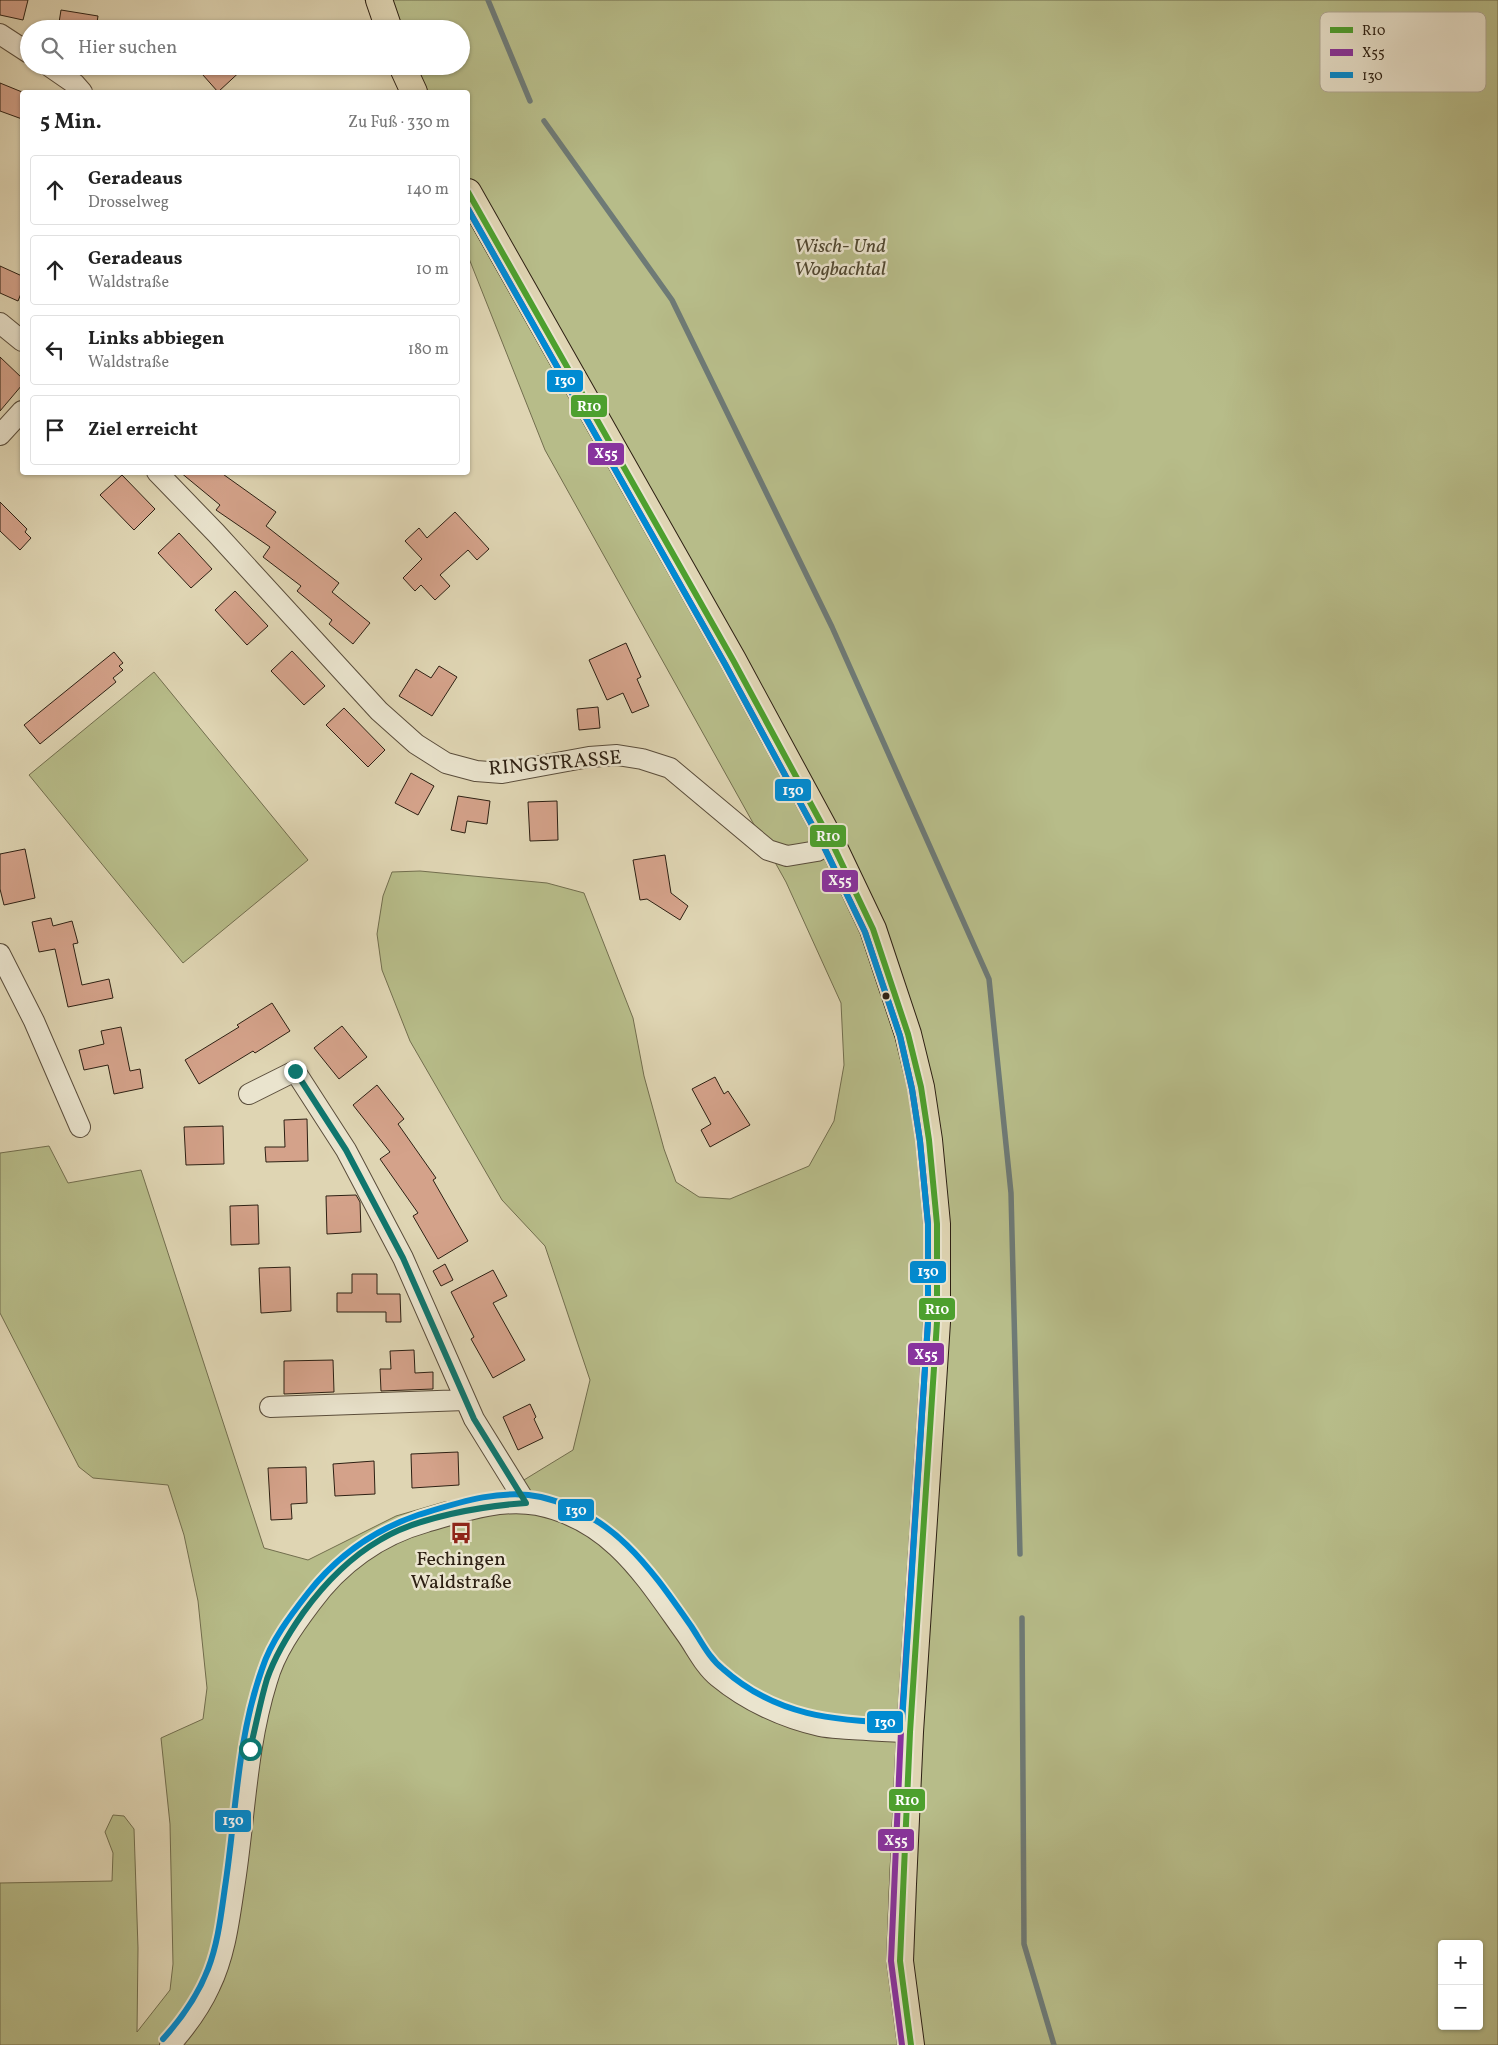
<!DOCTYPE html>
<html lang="de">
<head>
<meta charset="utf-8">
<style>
  :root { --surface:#fff; --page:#f6f6f6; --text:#222; --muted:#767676; --line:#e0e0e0 }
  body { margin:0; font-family:Vollkorn,serif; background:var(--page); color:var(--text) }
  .controls { position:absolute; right:15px; bottom:15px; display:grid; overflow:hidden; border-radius:5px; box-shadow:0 1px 4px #0004 }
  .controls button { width:45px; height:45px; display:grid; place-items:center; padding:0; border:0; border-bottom:1px solid var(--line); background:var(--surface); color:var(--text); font:25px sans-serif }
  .stop { position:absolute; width:15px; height:15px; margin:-11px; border:4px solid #0f766e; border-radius:50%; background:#fff }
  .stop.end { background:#0f766e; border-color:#fff; box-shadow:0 1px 5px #0008 }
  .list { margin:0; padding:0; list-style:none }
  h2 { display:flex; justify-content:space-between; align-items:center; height:65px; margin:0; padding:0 20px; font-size:21px }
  h2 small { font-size:16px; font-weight:400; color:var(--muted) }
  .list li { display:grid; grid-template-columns:32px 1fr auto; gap:15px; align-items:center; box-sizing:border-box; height:70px; margin:0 10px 10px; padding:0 10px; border:1px solid var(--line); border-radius:5px }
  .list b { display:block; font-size:19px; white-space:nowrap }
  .list p { margin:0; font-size:16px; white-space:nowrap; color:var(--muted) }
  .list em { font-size:16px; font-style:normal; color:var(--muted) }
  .icon { flex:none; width:28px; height:28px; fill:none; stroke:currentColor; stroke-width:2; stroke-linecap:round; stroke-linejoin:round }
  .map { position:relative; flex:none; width:1498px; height:2045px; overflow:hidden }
  .search { position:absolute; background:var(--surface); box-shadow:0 1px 4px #0004; left:20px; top:20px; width:450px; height:55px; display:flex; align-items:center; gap:12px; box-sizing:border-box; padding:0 18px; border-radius:28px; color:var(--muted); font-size:19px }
  .panel { position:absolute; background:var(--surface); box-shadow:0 1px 4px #0004; left:20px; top:90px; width:450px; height:385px; border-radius:5px }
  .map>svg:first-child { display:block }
</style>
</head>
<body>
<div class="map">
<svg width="1498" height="2045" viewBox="0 0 1498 2045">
  <rect width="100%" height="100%" fill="#dfd5b3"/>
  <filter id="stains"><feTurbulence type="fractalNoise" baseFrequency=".004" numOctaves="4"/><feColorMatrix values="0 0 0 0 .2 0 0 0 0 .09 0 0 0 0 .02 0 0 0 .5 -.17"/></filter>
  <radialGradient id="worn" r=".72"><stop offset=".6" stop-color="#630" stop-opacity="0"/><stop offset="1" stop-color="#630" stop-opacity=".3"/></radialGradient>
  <path fill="#b7bc89" stroke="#726e4e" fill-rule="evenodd" d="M365,0H1498V2045H0V1883L112,1881L113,1853L105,1832L113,1815L124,1816L134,1829L138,1948L137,2032L170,1990L173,1964L170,1824L161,1738L203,1719L207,1688L198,1601L184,1535L168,1485L93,1478L79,1467L0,1313V1153L49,1146L68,1183L141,1170L264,1548L308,1560L396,1516L444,1502L501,1494L573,1450L590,1380L545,1246L502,1200L410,1041L382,970L377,934L383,896L392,872L420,871L547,883L584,893L633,1018L644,1076L664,1149L676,1182L699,1197L730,1199L809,1166L834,1121L844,1065L841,1003L786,882L545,450L468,256V92H402L391,66H461V29H376ZM1442,1944H1479V2026H1442Z
    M154,672L308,860L183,963L29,775Z"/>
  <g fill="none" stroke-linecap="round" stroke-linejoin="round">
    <path stroke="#6e7a76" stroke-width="5.5" d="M488,0L530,101
      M544,121L672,300L832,627L989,979L1011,1193L1020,1554
      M1022,1618L1024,1944L1054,2045"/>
  </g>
  <path fill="#d4a28a" stroke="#2d2013" d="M0,0H28L23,20L0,15Z
    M61,10L98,16L96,29H58Z
    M195,66H246L218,92Z
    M0,83L22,92V119L0,111Z
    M0,266L22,276V291L18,301L0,293Z
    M0,357L22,378V385L0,411Z
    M180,472H220L276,512L266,526L339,583L332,592L370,623L353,644L329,624L332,620L297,591L301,586L263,557L270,547L216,510L220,505Z
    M122,475L155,509L134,530L100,495Z
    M0,502L27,529L25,532L31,538L20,550L0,531Z
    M455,512L489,549L477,560L468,550L440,575L450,586L435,600L421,585L415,591L403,578L422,559L405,541L419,528L427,538Z
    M179,533L212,569L191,588L158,553Z
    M235,591L268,626L247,645L215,610Z
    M626,643L641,677L637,679L649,706L632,713L623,693L607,700L589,660Z
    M292,651L325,686L304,705L271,671Z
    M114,652L123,663L119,666L123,670L113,678L116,682L40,744L24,725Z
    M439,666L457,677L432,716L399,696L416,669L431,678Z
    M598,707L600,728L579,730L577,709Z
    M344,708L385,750L368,767L326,725Z
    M411,773L434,786L418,815L395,803Z
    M458,796L490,801L487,824L467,821L465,833L451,830Z
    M557,801L558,840L530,841L528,802Z
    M25,849L35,898L4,905L0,889V854Z
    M665,855L671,893L688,906L680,920L647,899L640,900L633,860Z
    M51,918L53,926L72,921L78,943L73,944L82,985L109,979L113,998L68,1007L55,949L39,952L32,922Z
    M272,1003L290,1031L255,1053L253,1051L199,1084L185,1060L239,1027L237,1025Z
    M342,1026L367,1057L339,1079L314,1048Z
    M121,1027L130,1071L140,1069L143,1088L114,1094L108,1065L84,1070L79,1050L104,1044L101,1031Z
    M715,1077L724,1094L728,1091L750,1125L710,1147L701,1130L711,1124L692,1089Z
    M377,1085L404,1119L398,1124L436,1178L433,1180L468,1241L438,1259L413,1216L418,1213L380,1159L390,1152L353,1105Z
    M307,1119L308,1161L266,1162L265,1147H285L284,1120Z
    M223,1126L224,1164L186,1165L184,1127Z
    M356,1195L360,1202L361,1232L327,1234L326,1196Z
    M258,1205L259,1244L231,1245L230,1206Z
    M445,1264L453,1280L441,1286L433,1271Z
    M290,1267L291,1311L261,1313L259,1268Z
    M493,1270L507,1296L493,1303L525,1360L493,1378L471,1339L474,1337L451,1292Z
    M352,1274H377V1294H400L401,1322H386V1312H337V1293H352Z
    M414,1350L415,1373L433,1372V1389L381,1391L380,1369H391L390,1351Z
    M333,1360L334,1392L284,1394V1361Z
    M530,1404L536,1417L534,1419L543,1438L518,1450L503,1417Z
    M458,1452L459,1485L412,1488L411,1454Z
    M374,1461L375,1494L335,1496L333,1464Z
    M306,1467L307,1503L291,1504L292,1519L271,1520L268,1468Z"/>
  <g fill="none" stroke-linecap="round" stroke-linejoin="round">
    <g stroke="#5a4d3b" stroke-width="22">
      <path id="minor" d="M0,34L29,53
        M49,66L75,84L82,92
        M0,323L22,341
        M0,435L22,411
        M157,472L216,533L379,711L416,744L446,763L476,771L502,773L589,757L617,755L642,759L670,768L768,850L787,856L817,851L832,843
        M0,954L34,1021L80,1127
        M249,1094L295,1071L346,1150L403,1258L474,1419L526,1503
        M270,1407L465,1400
        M170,2045C186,2027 200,2008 210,1986C225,1955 229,1921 234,1888C245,1819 246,1748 267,1681C275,1652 293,1627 311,1603C339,1564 379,1535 426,1522C461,1512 500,1498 537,1505C612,1520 645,1577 686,1634C696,1648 705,1667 718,1677C747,1701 784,1718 820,1726C829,1728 840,1728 850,1729C870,1730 890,1732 910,1732"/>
    </g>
    <g stroke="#2d2013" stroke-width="28">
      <path id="major" d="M379,0L389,29
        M402,66L414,92
        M468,192L733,660L832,843L873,929L908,1034L921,1087L929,1140L937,1224V1322L910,1732L903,1884L900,1961L911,2045"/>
    </g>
    <use href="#minor" stroke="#eae4ce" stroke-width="20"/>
    <use href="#major" stroke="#dfd5b3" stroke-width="26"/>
    <g stroke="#eae4ce" stroke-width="10">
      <path id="bus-1" d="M468,192L733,660L832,843L873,929L908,1034L921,1087L929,1140L937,1224V1322L910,1732L900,1961L911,2045"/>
    </g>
    <g stroke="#eae4ce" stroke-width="10">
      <path id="bus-2" d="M468,209L725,664L824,847L865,932L900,1036L912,1089L920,1141L928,1224V1322L901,1731L891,1961L902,2045"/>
    </g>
    <g stroke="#eae4ce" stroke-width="10">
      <path id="bus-3" d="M163,2039C182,2018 198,1995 208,1969C218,1943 221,1915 225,1887C236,1815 237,1739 262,1669C271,1641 290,1616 308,1593C337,1556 374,1530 418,1515C457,1503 501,1488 541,1497C614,1514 651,1569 691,1626C701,1641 709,1658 723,1669C776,1716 834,1721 902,1723L928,1322V1224L920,1141L912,1089L900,1036L865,932L824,847L725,664L468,209"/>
    </g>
    <use href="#bus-1" stroke="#4da02e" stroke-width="6"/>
    <use href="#bus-2" stroke="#88339e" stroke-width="6"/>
    <use href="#bus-3" stroke="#008bd2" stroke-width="6"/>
  </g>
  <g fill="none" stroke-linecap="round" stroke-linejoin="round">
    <path stroke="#0f766e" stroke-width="6" d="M250,1749C256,1726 260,1702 267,1679C275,1656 289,1633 303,1613C324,1584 349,1558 380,1540C417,1517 483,1506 526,1503L474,1419L403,1258L346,1150L295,1071"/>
  </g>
  <defs>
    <g id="bus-bare" transform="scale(1.725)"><path d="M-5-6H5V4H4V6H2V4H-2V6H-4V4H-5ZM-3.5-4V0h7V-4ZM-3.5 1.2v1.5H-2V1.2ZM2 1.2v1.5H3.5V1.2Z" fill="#8f2418" stroke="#eae4ce" stroke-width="2.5" paint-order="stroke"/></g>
  </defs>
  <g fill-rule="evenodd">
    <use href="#bus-bare" x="461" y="1533"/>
  </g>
  <circle fill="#2d2013" stroke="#eae4ce" stroke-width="2" cx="886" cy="996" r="4.5"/>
  <g text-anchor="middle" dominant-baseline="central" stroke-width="5" stroke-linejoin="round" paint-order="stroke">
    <g font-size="20" font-style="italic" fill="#504730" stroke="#eae4ce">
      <text x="840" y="247">Wisch- Und<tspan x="840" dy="23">Wogbachtal</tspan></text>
    </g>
    <g font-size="20" fill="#2d2013" stroke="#eae4ce">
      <text transform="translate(555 764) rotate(-5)">RINGSTRASSE</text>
    </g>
    <g font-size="20" fill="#2d2013" stroke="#eae4ce">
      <text x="461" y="1560">Fechingen<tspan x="461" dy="23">Waldstraße</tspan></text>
    </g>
  </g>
  <rect x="1320" y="12" width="166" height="80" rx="8" fill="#eae4ce" stroke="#b1a996" stroke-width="1"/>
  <rect x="1330" y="27" width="23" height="6" fill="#4da02e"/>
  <rect x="1330" y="49" width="23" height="7" fill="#88339e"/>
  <rect x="1330" y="72" width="23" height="6" fill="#008bd2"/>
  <g font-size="14" fill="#2d2013">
    <text x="1362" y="35">R10</text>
    <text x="1362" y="57">X55</text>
    <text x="1362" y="80">130</text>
  </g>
  <g stroke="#eae4ce" stroke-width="2">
    <rect x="546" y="369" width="38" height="24" rx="5" fill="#008bd2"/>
    <rect x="570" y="394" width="38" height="24" rx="5" fill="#4da02e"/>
    <rect x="587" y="442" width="38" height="24" rx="5" fill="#88339e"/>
    <rect x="774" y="778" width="38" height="24" rx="5" fill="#008bd2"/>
    <rect x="809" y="824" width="38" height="24" rx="5" fill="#4da02e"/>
    <rect x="821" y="869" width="38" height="24" rx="5" fill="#88339e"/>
    <rect x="909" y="1260" width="38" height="24" rx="5" fill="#008bd2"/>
    <rect x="918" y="1297" width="38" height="24" rx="5" fill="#4da02e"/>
    <rect x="907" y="1342" width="38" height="24" rx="5" fill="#88339e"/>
    <rect x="557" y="1498" width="38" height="24" rx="5" fill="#008bd2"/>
    <rect x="866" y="1710" width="38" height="24" rx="5" fill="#008bd2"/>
    <rect x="888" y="1788" width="38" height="24" rx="5" fill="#4da02e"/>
    <rect x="214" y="1809" width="38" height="24" rx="5" fill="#008bd2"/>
    <rect x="877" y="1828" width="38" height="24" rx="5" fill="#88339e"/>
  </g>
  <g font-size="14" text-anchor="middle" font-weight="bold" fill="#fff">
    <text x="565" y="385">130</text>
    <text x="589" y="411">R10</text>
    <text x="606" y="458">X55</text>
    <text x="793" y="795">130</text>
    <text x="828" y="841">R10</text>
    <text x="840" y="885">X55</text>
    <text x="928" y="1276">130</text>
    <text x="937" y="1314">R10</text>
    <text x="926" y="1359">X55</text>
    <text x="576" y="1515">130</text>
    <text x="885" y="1727">130</text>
    <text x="907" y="1805">R10</text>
    <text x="233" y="1825">130</text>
    <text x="896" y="1845">X55</text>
  </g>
  <rect width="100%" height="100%" filter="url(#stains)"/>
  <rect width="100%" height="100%" fill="url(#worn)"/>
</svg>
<div class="controls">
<button>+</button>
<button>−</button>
</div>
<div class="stop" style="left:250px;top:1749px"></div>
<div class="stop end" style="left:295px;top:1071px"></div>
<div class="search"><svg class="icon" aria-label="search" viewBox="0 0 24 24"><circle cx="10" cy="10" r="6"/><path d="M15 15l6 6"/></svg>Hier suchen</div>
<section class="panel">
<h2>5 Min.<small>Zu Fuß · 330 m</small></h2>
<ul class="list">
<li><svg class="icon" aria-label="ahead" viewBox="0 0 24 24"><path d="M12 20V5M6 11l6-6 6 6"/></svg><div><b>Geradeaus</b><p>Drosselweg</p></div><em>140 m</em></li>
<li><svg class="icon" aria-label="ahead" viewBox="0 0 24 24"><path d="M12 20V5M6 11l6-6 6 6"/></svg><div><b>Geradeaus</b><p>Waldstraße</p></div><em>10 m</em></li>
<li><svg class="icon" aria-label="left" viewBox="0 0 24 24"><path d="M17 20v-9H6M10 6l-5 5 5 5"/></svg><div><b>Links abbiegen</b><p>Waldstraße</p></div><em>180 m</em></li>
<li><svg class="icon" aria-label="arrive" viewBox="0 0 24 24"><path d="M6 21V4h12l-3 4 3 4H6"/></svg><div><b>Ziel erreicht</b></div></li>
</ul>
</section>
</div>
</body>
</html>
